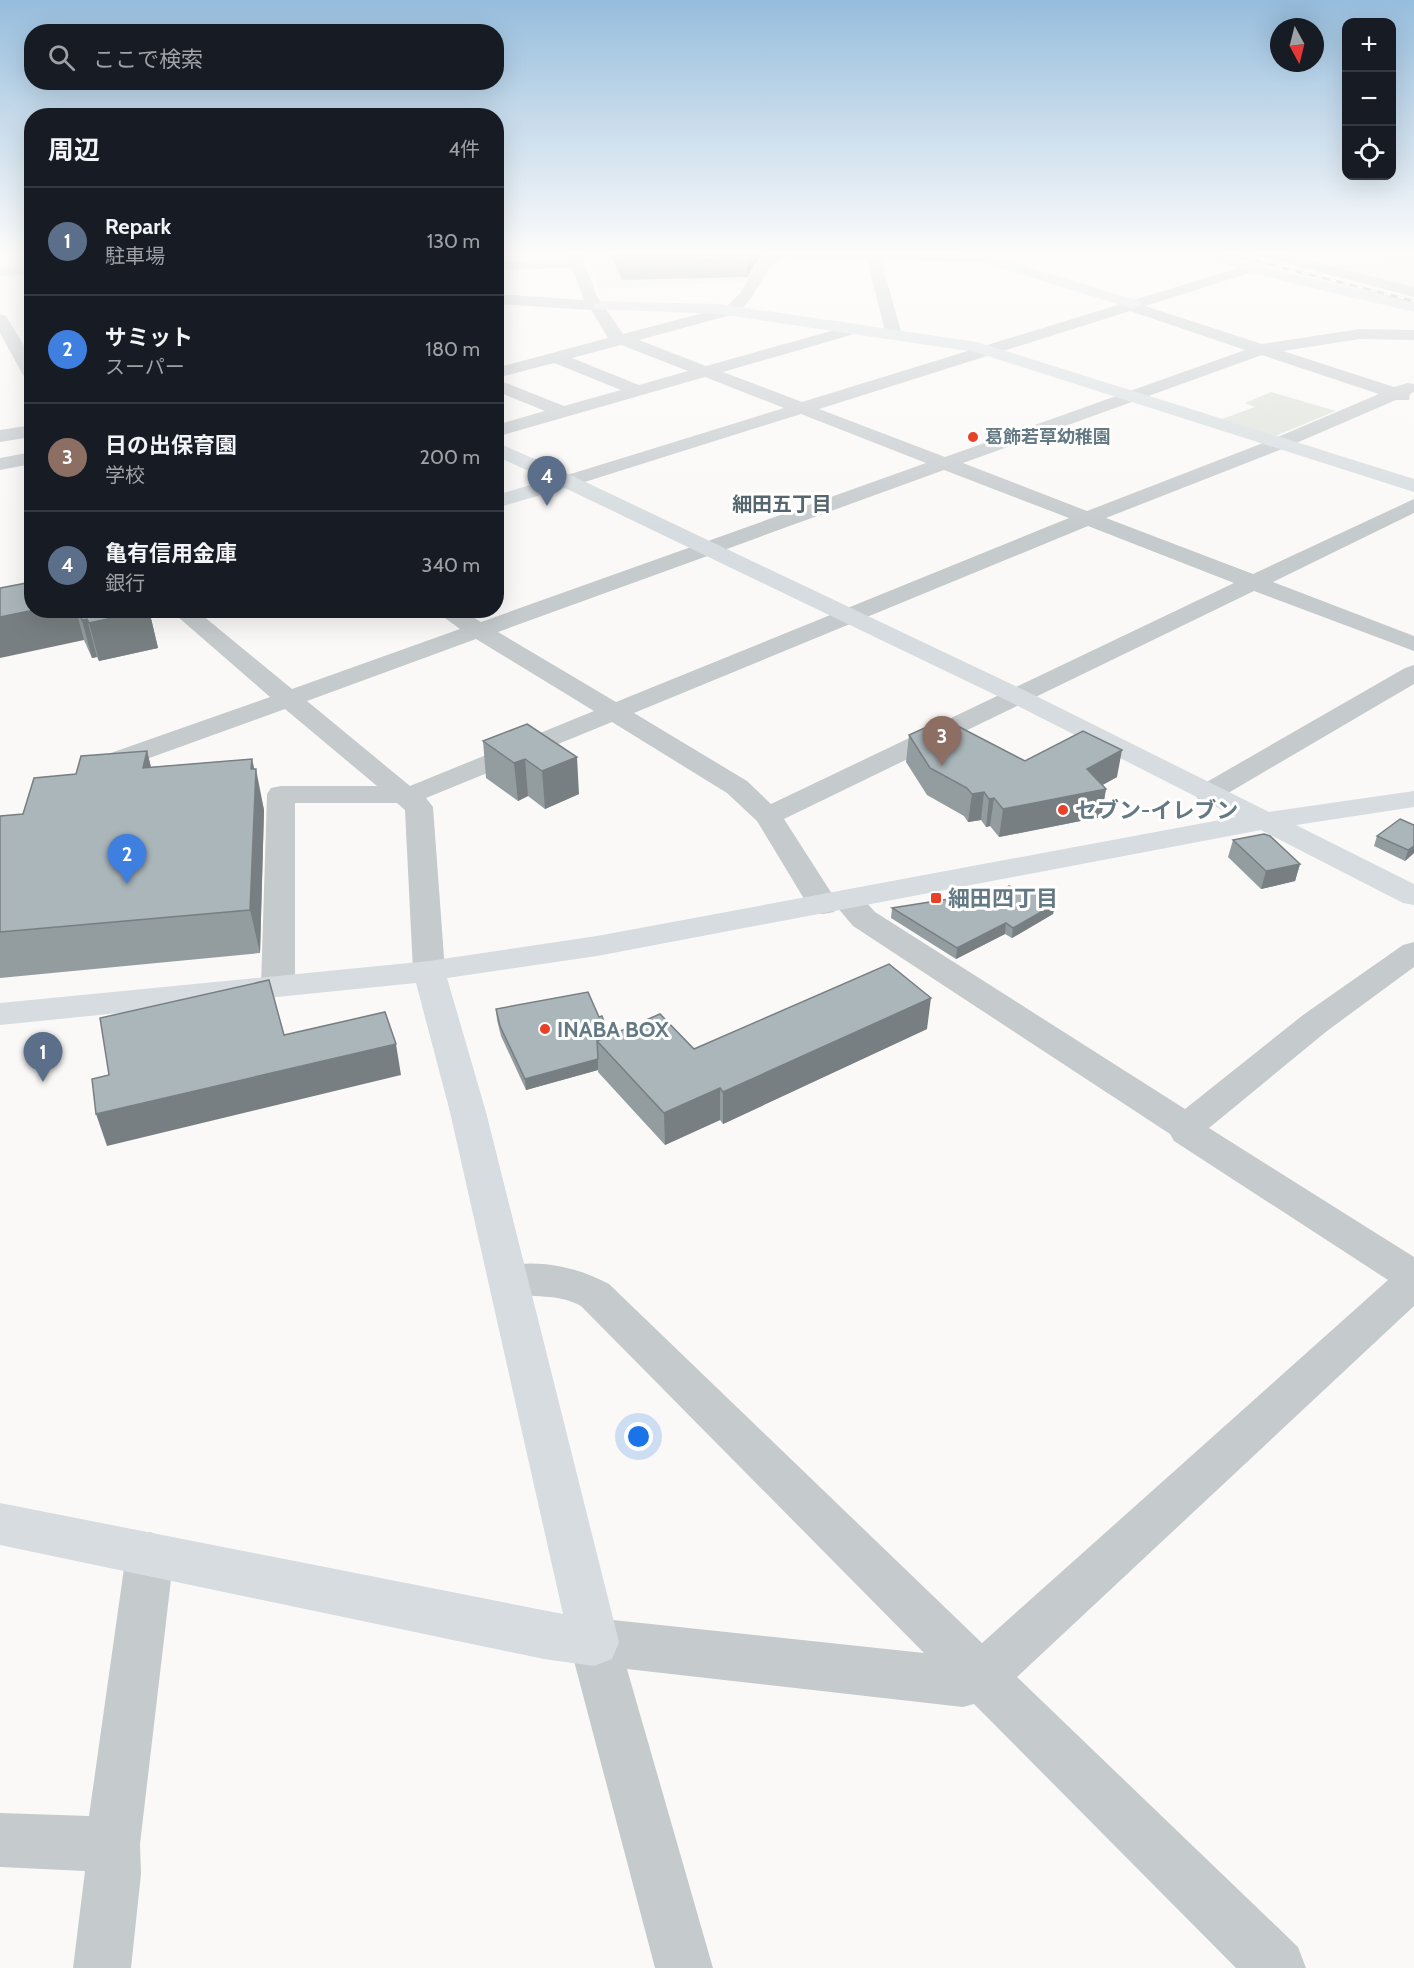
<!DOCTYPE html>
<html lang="ja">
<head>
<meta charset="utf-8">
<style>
  :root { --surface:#171b24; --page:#242831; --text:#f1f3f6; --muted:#9ea1a6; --line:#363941; --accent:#b45309 }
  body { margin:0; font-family:Cabin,"Noto Sans JP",sans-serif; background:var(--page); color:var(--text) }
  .controls { position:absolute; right:18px; top:18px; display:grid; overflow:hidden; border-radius:12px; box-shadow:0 6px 24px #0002 }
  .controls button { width:54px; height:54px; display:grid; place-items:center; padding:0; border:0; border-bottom:2px solid var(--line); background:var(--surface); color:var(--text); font:30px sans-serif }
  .compass { position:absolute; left:1270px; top:18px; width:54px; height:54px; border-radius:50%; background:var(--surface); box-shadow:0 6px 24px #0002; rotate:173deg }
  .you { position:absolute; left:639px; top:1437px; width:21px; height:21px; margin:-15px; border:4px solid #fff; border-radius:50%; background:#1a73e8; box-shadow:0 0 0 9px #1a73e833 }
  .badge { display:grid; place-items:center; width:39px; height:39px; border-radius:50%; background:var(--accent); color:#fff; font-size:20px; font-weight:700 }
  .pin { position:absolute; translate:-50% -50px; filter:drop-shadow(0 2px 3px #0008) }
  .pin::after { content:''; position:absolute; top:32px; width:21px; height:18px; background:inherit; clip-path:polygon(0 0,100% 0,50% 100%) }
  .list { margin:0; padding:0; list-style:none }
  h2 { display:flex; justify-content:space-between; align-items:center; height:78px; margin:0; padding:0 24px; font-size:26px }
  h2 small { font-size:20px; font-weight:400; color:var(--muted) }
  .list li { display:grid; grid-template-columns:39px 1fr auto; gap:18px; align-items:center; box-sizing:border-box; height:108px; padding:0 24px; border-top:2px solid var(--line) }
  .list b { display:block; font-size:22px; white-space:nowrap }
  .list p { margin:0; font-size:20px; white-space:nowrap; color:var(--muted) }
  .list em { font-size:20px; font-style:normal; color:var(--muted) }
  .icon { flex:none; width:33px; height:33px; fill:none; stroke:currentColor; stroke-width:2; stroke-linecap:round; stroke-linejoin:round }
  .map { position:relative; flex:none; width:1414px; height:1968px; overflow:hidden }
  .search { position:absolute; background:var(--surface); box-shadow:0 6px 24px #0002; left:24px; top:24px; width:480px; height:66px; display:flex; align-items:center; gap:15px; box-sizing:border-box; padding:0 21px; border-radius:24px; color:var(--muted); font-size:22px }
  .panel { position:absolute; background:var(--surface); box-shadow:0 6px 24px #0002; left:24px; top:108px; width:480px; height:510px; border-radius:24px }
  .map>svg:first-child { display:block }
</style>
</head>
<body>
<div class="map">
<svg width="1414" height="1968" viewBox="0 0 1414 1968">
  <rect width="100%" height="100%" fill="#faf9f7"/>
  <path fill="#eaebea" d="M585,252H770L745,282L599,289Z
    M1267,252H1414V289L1299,261Z"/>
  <path fill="#dce2d8" d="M1355,252H1414V267Z
    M1271,392L1336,411L1275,436L1222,419L1255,407L1245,403Z"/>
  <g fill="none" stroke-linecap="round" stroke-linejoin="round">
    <path fill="#c5cacd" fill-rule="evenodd" d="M567,252H581L596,294L600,301L609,306L606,309L623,334L726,307L741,292L759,261L771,252L989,255L991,258L984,262L881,260L902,335L894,340L886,335L867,260L781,258L770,267L752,297L738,313L639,340L706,366L849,326H861L863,329L861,332L723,372L802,402L1251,264L1258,268L1256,271L1145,306L1262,344L1360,329L1414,330V340L1360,339L1283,351L1394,387L1408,383L1414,384V392L1410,394L1409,400H1396L1287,447L1106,518L1253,574L1414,499V513L1273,582L1414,636V651L1254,591L784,819L834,897L836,893C856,889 862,898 875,912L1185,1109L1303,1015L1403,945L1414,942V967L1327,1031L1209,1128L1414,1257V1306L1017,1677L1298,1947L1306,1968H1236L974,1704L963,1707L627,1669L713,1968H655L569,1642L576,1625L594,1618L924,1653L581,1306C554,1291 523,1300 495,1291L489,1280L495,1269C531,1257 576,1266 609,1284L982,1643L1388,1280L1174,1141L1170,1134L853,926L837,907L834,912L823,914L812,912L757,821L727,793L612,722L426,798L433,807L445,971L441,978L429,981L417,978L413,971L405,810L397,803H295V986L290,993L278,996L266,993L261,986L267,794L271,788L281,786H377L285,709L108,773L98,775L88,773L84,767L88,761L270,697L170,610H196L292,689L460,629L434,610H462L481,622L926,463L801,414L575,485H561L558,481L561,477L784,408L705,377L496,437V425L545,411L496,391V379L564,406L621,390L554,363L496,378V368L608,338L591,310L496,304V294L584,300L572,268L496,270V262L569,259ZM1130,311L1245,350L945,457L819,409ZM621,345L688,371L639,385L572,358ZM1262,355L1379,394L1273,439L1087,511L963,463ZM944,470L1069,518L616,702L498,632ZM1088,526L1234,583L771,804L747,781L634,713ZM476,639L594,711L410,786L307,701Z
      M1252,252H1275L1414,287V297L1254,255Z
      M0,314L6,316L32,359V380L23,375L0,333Z
      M32,425V437L0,442V430Z
      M32,452V464L0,470V458Z
      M1414,665V684L1218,799L1208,801L1198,799L1194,793L1198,787L1405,668Z
      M150,1532L167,1539L174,1554L140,1844L141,1874L131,1968H73L85,1871L0,1867V1813L89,1816L126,1554L133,1539Z"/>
    <path fill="#d6dcdf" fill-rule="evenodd" d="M956,252H978L1139,301L1141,304L1133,309L1127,307L958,255Z
      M1189,252H1211L1291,274L1414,302V312L1283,281L1191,255Z
      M32,265V273L0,277V269Z
      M601,301L719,304L977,342L1414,479V492L975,352L719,314L595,309L593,306Z
      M496,442L575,477L1028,692L1269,812L1414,791V807L1296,825L1414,884V905L1403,903L1261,830L597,956L447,978L486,1112L619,1642L612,1659L594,1666L544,1659L0,1545V1503L563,1614L450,1112L416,983L0,1025V1003L429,961L597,936L1236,817L1010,702L565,488L496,508V495L548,480L496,456Z"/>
    <g stroke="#a5aeb2" stroke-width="3">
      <path id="rail" d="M1221,252L1414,301"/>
    </g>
    <use href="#rail" stroke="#fff" stroke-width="2" stroke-dasharray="7" stroke-linecap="butt"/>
  </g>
  <path fill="#939da0" d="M609,252H763L747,277L622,280Z
    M32,610H149L158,648L99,661L97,657L92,658L84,640Z
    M527,724L579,794L545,809L528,796L518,801L486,778L483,741Z
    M909,735L1025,761L1117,777L1102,785L1106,789L1101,817L999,837L990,826L986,827L981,820L968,822L964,816L927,795L906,762Z
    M147,751L151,767L252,759L264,810L260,953L0,978V816L23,814L76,774Z
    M1414,825V853L1405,861L1374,846L1377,836Z
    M1233,840L1300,864L1295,881L1261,889L1228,857Z
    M1020,892L1055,904L1053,914L1012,938L1005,934L956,959L891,918L892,908H971Z
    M496,1009L599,1017L609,1036L694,1049L927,1029L723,1124L720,1120L665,1145L598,1072V1070L526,1090L501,1036L497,1020Z"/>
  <path fill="#787f82" d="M752,252H763L747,277V259Z
    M34,610H76L84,640L0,658V617Z
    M149,610L158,648L99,661L89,623Z
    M87,619L97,657L92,658L82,620Z
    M1122,750L1117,777L1090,792L1106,789L1101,817L999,837L1003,809L1087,769Z
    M147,751L157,792L143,768Z
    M577,757L579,794L545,809L542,771Z
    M252,759L255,774L256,769L264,810L260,953L250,910L251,769Z
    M525,759L528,796L518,801L514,763Z
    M984,792L981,820L968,822L972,794Z
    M994,798L990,826L986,827L989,799Z
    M1414,846V853L1405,861L1408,850Z
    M1300,864L1295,881L1261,889L1266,871Z
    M1055,904L1053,914L1012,938L1013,928Z
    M1006,923L1005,934L956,959L957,948Z
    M931,998L927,1029L723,1124V1092Z
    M396,1044L401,1075L107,1146L96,1114Z
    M598,1059V1070L526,1090L525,1079Z
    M720,1088V1120L665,1145L664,1113Z"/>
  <path fill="#abb6ba" stroke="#787f82" stroke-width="1.5" d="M616,252H752L747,259L621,262Z
    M32,582V610H34L0,617V588Z
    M78,610H148L89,623L87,619L82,620Z
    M944,719L1025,761L1083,731L1122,750L1087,769L1106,789L1003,809L994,798L989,799L984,792L972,794L967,788L930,768L909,735Z
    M527,724L577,757L542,771L525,759L514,763L483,741Z
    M147,751L143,768L252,759L251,769H256L250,910L0,932V816L23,814L34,778L76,774L81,756Z
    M1400,819L1414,825V846L1408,850L1377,836Z
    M1264,834L1270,836L1300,864L1266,871L1233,840Z
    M1009,886L1020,892L1027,888L1055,904L1013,928L1006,923L957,948L892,908L955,898L971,908Z
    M889,964L931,998L723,1092L720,1088L664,1113L597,1041L660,1014L694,1049Z
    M269,980L284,1035L385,1012L396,1044L96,1114L92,1079L109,1075L100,1018Z
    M588,992L599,1017L602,1016L609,1036L597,1041L598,1059L525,1079L500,1026L496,1009Z"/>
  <linearGradient id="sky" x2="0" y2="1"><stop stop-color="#96bddd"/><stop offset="0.48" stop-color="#fdfcfb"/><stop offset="1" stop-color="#fdfcfb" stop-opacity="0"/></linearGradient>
  <rect width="1414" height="527" fill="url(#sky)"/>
  <g fill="#e94028" stroke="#fff" stroke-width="2">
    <circle cx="973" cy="437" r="6"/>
    <circle cx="1063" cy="810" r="6"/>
    <rect x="930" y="892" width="12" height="12" rx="3"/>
    <circle cx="545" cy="1029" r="6"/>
  </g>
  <g text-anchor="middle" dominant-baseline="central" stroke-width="6" stroke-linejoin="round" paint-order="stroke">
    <g font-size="18" font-weight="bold" fill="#647983" stroke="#fff" text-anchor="start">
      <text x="985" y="437">葛飾若草幼稚園</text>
    </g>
    <g font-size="20" font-weight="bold" fill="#56666e" stroke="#fff">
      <text x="782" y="504">細田五丁目</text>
    </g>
    <g font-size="22" font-weight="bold" fill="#647983" stroke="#fff" text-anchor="start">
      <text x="1075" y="810">セブン-イレブン</text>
      <text x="948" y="898">細田四丁目</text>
      <text x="557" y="1029">INABA BOX</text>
    </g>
  </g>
</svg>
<div class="controls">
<button>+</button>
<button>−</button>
<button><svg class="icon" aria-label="locate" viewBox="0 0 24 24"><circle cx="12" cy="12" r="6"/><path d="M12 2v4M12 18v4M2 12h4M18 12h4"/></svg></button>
</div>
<svg class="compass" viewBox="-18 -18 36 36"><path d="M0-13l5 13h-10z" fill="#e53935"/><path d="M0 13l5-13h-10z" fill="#9ea1a6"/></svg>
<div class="you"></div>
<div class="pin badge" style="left:43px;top:1082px;background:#5c6f8a">1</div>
<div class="pin badge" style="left:127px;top:884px;background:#3f7fe0">2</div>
<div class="pin badge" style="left:942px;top:766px;background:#8d6e63">3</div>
<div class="pin badge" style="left:547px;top:506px;background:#5c6f8a">4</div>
<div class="search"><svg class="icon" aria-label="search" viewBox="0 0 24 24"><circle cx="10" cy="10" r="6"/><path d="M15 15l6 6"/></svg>ここで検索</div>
<section class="panel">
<h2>周辺<small>4件</small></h2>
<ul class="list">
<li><span class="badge" style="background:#5c6f8a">1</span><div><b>Repark</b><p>駐車場</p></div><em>130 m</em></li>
<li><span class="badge" style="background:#3f7fe0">2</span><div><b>サミット</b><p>スーパー</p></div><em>180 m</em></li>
<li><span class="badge" style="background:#8d6e63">3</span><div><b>日の出保育園</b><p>学校</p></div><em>200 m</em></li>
<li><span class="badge" style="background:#5c6f8a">4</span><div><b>亀有信用金庫</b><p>銀行</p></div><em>340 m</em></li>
</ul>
</section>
</div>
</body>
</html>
